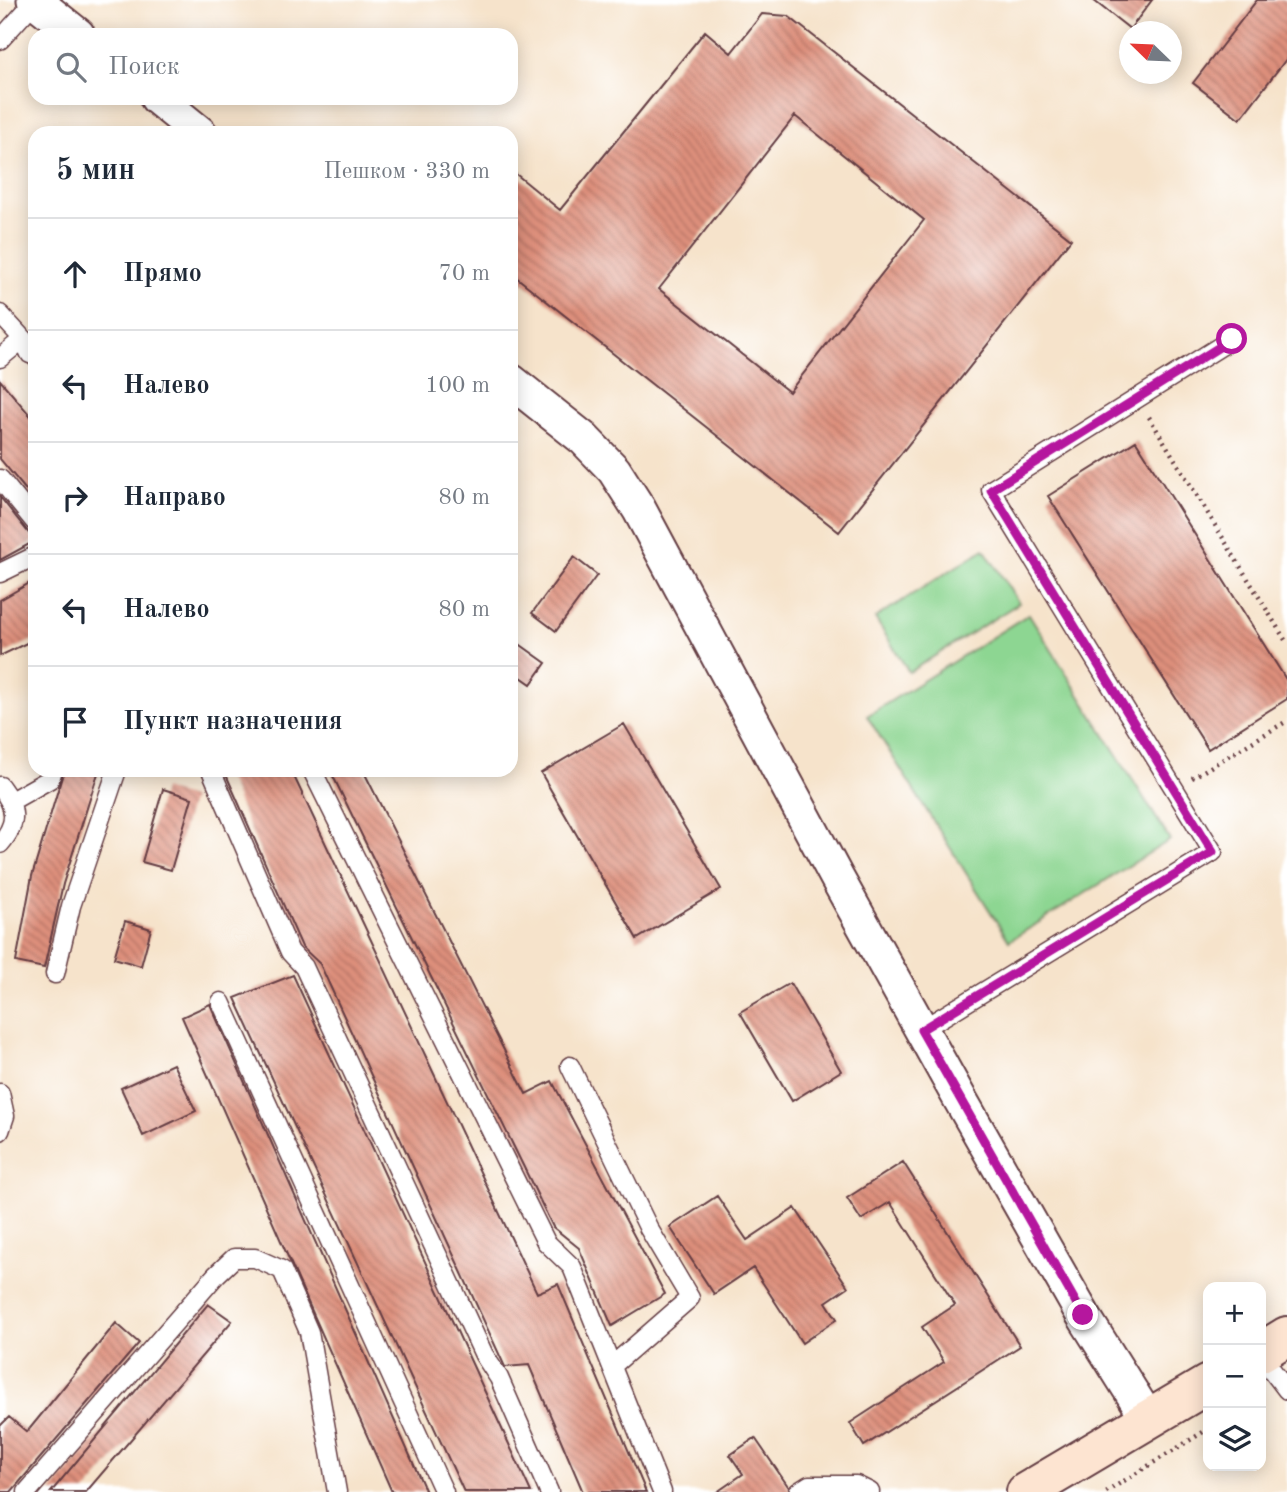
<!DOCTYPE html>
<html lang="ru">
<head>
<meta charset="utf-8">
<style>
  :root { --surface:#fff; --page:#f2f2f3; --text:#1f2937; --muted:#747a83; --line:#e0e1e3 }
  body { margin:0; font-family:"Old Standard TT",serif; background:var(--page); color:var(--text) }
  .controls { position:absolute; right:21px; bottom:21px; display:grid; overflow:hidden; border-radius:14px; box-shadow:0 4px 18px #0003 }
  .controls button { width:63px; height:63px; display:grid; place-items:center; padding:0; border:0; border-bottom:2px solid var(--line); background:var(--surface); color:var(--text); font:35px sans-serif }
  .compass { position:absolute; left:1119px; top:21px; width:63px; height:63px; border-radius:50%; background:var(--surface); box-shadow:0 4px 18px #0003; rotate:293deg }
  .stop { position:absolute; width:21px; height:21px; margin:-16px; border:5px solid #b5179e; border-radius:50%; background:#fff }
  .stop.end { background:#b5179e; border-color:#fff; box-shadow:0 2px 7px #0008 }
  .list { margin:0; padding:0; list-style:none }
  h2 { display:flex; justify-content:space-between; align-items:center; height:91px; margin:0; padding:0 28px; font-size:30px }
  h2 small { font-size:23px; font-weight:400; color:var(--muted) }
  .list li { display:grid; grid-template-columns:46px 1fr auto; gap:21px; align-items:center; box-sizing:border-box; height:112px; padding:0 28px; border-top:2px solid var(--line) }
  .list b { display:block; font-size:26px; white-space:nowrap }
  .list em { font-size:23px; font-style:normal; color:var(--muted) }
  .icon { flex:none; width:38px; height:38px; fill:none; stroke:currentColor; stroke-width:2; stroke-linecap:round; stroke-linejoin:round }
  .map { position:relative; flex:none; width:1287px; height:1492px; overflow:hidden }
  .search { position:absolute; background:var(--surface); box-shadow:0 4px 18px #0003; left:28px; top:28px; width:490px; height:77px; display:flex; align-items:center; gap:18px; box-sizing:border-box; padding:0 24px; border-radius:21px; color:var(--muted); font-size:26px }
  .panel { position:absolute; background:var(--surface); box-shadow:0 4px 18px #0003; left:28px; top:126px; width:490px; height:651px; border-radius:21px }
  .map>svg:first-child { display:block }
</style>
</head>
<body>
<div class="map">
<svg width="1287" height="1492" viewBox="0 0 1287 1492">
  <defs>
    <pattern id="building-back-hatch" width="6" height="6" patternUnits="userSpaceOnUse" patternTransform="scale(1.75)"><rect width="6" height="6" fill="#dd8f7b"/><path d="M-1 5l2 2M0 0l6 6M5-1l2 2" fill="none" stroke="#b57465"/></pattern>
  </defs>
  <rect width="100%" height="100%" fill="#fff"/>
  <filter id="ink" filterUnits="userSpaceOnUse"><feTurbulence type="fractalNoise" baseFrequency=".0143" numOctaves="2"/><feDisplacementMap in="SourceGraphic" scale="14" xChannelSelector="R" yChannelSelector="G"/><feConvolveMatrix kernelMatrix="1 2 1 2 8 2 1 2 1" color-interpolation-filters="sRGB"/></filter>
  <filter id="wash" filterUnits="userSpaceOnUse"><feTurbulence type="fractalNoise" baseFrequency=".00686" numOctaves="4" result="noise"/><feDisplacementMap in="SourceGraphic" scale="28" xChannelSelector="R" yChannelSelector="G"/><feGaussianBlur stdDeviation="1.57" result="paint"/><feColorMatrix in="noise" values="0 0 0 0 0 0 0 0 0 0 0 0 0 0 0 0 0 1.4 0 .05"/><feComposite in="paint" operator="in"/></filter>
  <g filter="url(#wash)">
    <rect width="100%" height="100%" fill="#f6e3cb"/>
    <path fill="#8dd692" stroke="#6c7a5e" stroke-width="2" d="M984,549L1019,603L909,672L875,618Z
      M1029,614L1170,840L1009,941L867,716Z"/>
    <g id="blocks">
      <path fill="url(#building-back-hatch)" fill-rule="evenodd" d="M1093,0H1152L1130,29Z
        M1257,0H1287V58L1240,119L1193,83Z
        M762,14L788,16L1071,239L839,532L511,273V170L560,210L705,31L731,53ZM795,116L924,220L789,392L659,289Z
        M0,380L35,421V501L0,459Z
        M1136,441L1287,681V699L1208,749L1048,496Z
        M0,497L35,541L0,560Z
        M574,557L597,575L556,631L532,613Z
        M35,580V639L0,656V600Z
        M511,638L546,663L531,684L511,670Z
        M624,724L721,889L637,939L541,773Z
        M64,770H99L63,884L44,968L16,962L32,876Z
        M224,770H291L537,1293L558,1284L646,1492H583L529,1365L505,1367L320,964L302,947Z
        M330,770H363L526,1094L552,1081L665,1294L612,1326L579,1248L553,1227Z
        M163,789L192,798L171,870L142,862Z
        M125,921L151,929L141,966L114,958Z
        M293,975L531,1492H464L235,998Z
        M790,983L841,1071L792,1101L740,1012Z
        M210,1004L426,1492H392L182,1017Z
        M173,1064L196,1111L143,1136L121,1088Z
        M903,1162L1020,1346L864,1446L850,1423L944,1362L922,1327L955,1305L890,1202L861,1220L847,1198Z
        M717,1196L747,1240L795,1208L848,1287L826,1302L837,1319L802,1343L753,1268L714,1294L670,1227Z
        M208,1304L232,1321L86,1492H51Z
        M116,1323L139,1343L11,1492H0V1426L9,1417L27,1432Z
        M755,1438L792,1492H717L743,1474L730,1455Z"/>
    </g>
  </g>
  <g filter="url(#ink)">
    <use href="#blocks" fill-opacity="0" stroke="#643c43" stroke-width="2"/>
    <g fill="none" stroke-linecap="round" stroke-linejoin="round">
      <g stroke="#643c43" stroke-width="21">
        <path id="service" d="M0,40L35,1
          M0,314L23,339L30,354L35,356
          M0,358L23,339
          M0,479L35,522
          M0,573L35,556
          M211,770L290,952L304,967L484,1355L499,1378L549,1492
          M312,770L546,1242L572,1267L662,1492
          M0,786C16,807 19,822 0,844
          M11,801L50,779L53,770
          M55,974L71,906L117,770
          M221,1002L444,1492
          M921,1030L1213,852L991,490L1232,339
          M570,1066L649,1229L690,1298L612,1366
          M0,1093L5,1116L0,1131
          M1261,1356L1287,1390
          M27,1492L216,1275L234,1258H255L282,1270L309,1332L337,1492
          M798,1492L809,1485H856L870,1492"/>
      </g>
      <g stroke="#643c43" stroke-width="37">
        <path id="minor" d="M34,0L78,35
          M157,98L200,133
          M511,381L584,439L614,470L639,509L837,878L960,1099L1083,1315L1149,1420"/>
      </g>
      <g stroke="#643c43" stroke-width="42">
        <path id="secondary" d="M1261,1352L1287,1336
          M1026,1492L1208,1384"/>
      </g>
      <path stroke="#643c43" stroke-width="4.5" stroke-dasharray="2 5" stroke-linecap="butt" d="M1149,417L1287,643
        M1192,778L1287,721
        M1106,1492L1208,1429"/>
      <use href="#service" stroke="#fff" stroke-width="18"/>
      <use href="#minor" stroke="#fff" stroke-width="33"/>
      <use href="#secondary" stroke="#fde4d1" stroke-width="38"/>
    </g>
  </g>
  <g fill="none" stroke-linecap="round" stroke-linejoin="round" filter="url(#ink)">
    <path stroke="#b5179e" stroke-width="9" d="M1083,1315L921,1030L1213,852L991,490L1232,339"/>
  </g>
</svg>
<div class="controls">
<button>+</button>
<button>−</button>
<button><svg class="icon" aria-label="layers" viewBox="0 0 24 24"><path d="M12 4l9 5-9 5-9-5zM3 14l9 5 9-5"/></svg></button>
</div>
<svg class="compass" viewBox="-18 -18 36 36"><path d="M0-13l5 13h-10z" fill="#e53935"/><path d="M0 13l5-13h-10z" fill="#747a83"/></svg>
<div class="stop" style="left:1232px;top:339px"></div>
<div class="stop end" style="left:1083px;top:1315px"></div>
<div class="search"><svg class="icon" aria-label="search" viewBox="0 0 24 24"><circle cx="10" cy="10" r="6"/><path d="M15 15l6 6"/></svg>Поиск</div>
<section class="panel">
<h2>5 мин<small>Пешком · 330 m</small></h2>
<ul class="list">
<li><svg class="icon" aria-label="ahead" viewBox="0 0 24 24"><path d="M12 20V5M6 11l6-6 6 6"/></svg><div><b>Прямо</b></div><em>70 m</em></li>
<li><svg class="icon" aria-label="left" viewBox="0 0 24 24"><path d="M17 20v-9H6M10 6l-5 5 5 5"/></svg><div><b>Налево</b></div><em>100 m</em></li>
<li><svg class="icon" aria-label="right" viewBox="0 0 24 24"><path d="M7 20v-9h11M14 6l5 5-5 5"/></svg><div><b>Направо</b></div><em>80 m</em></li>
<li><svg class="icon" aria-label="left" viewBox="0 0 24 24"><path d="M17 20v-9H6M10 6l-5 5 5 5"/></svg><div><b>Налево</b></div><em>80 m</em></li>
<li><svg class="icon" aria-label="arrive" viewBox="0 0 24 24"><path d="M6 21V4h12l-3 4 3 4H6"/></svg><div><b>Пункт назначения</b></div></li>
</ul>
</section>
</div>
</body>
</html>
